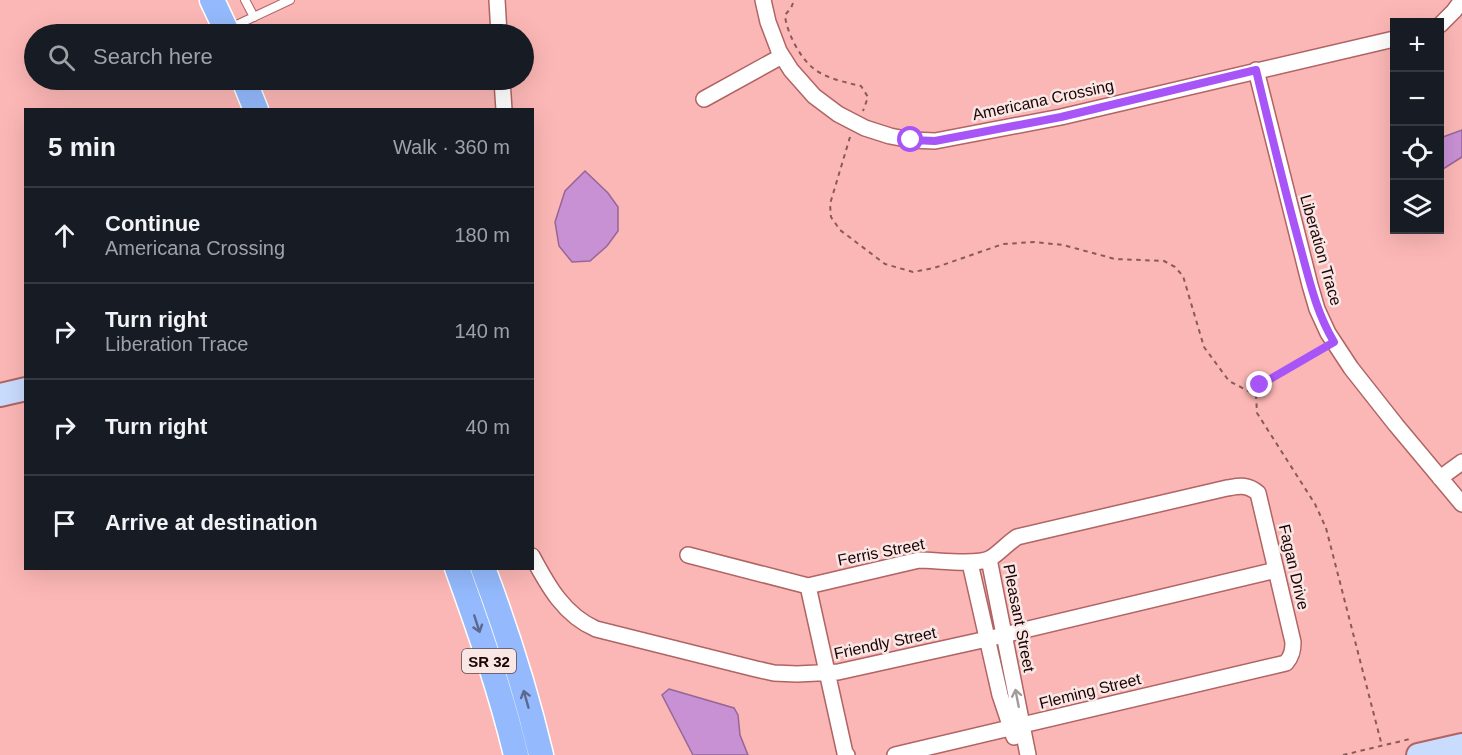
<!DOCTYPE html>
<html lang="en">
<head>
<meta charset="utf-8">
<style>
  :root { --surface:#171b24; --page:#20242c; --text:#f1f3f6; --muted:#9ea1a6; --line:#363941 }
  body { margin:0; font-family:Helvetica,sans-serif; background:var(--page); color:var(--text) }
  .controls { position:absolute; right:18px; top:18px; display:grid; overflow:hidden; border-radius:0px; box-shadow:0 6px 24px #0002 }
  .controls button { width:54px; height:54px; display:grid; place-items:center; padding:0; border:0; border-bottom:2px solid var(--line); background:var(--surface); color:var(--text); font:30px sans-serif }
  .stop { position:absolute; width:18px; height:18px; margin:-14px; border:4px solid #a855f7; border-radius:50%; background:#fff }
  .stop.end { background:#a855f7; border-color:#fff; box-shadow:0 2px 6px #0008 }
  .list { margin:0; padding:0; list-style:none }
  h2 { display:flex; justify-content:space-between; align-items:center; height:78px; margin:0; padding:0 24px; font-size:26px }
  h2 small { font-size:20px; font-weight:400; color:var(--muted) }
  .list li { display:grid; grid-template-columns:39px 1fr auto; gap:18px; align-items:center; box-sizing:border-box; height:96px; padding:0 24px; border-top:2px solid var(--line) }
  .list b { display:block; font-size:22px; white-space:nowrap }
  .list p { margin:0; font-size:20px; white-space:nowrap; color:var(--muted) }
  .list em { font-size:20px; font-style:normal; color:var(--muted) }
  .icon { flex:none; width:33px; height:33px; fill:none; stroke:currentColor; stroke-width:2; stroke-linecap:round; stroke-linejoin:round }
  .map { position:relative; flex:none; width:1462px; height:755px; overflow:hidden }
  .search { position:absolute; background:var(--surface); box-shadow:0 6px 24px #0002; left:24px; top:24px; width:510px; height:66px; display:flex; align-items:center; gap:15px; box-sizing:border-box; padding:0 21px; border-radius:33px; color:var(--muted); font-size:22px }
  .panel { position:absolute; background:var(--surface); box-shadow:0 6px 24px #0002; left:24px; top:108px; width:510px; height:462px; border-radius:0px }
  .map>svg:first-child { display:block }
</style>
</head>
<body>
<div class="map">
<svg width="1462" height="755" viewBox="0 0 1462 755">
  <rect width="100%" height="100%" fill="#fbb7b5"/>
  <path fill="#c891d4" stroke="#956696" stroke-width="1.5" d="M1462,130V157L1440,171V138Z
    M585,171L608,193L618,207V231L607,246L590,261L572,262L559,246L555,222L565,191Z
    M669,689L734,708L738,715L740,735L748,755H693L662,695Z"/>
  <g fill="none" stroke-linecap="round" stroke-linejoin="round">
    <g stroke="#b06464" stroke-width="10">
      <path id="lane" d="M245,0L254,17
        M230,28L290,0"/>
    </g>
    <g stroke="#b06464" stroke-width="18">
      <path id="street" d="M497,0L499,34
        M763,0L768,22L779,51L791,70L814,96L838,114L865,128L890,136L911,140L935,141L1061,117L1394,39
        M1440,25L1454,11L1462,0
        M1256,70L1310,285L1317,309L1328,333L1351,368L1396,425L1462,504
        M502,80L504,110
        M704,99L782,56
        M1440,478L1462,462
        M688,555L808,586L919,560C937,560 978,566 991,558C1000,552 1008,543 1017,537L1227,488C1240,486 1247,484 1258,493L1293,642C1293,650 1292,656 1286,663L895,755
        M532,556C548,586 564,615 596,629L756,669L774,673L797,674L838,672L987,639L1276,570
        M989,559L1028,755
        M970,563L1000,695L1014,737
        M808,586L845,753L847,755"/>
    </g>
    <g stroke="#b06464" stroke-width="26">
      <path id="secondary" d="M0,395L26,389
        M1418,755L1462,745"/>
    </g>
    <g stroke="#fff" stroke-width="27">
      <path id="primary" d="M212,0L228,34
        M244,80L256,110
        M457,568C479,629 501,692 516,755
        M483,568C506,629 526,692 541,755"/>
    </g>
    <path stroke="#885a59" stroke-width="2" stroke-dasharray="4.5 4.5" stroke-linecap="butt" d="M793,3L791,8L785,15C786,31 800,58 813,68C824,78 848,83 861,86L868,97L863,111
      M850,137L830,204L831,217L840,230L885,264L913,272L934,268L1003,244L1035,242L1063,245L1115,259L1164,261L1175,267L1183,276L1204,347L1229,381L1256,395
      M1321,349L1260,385L1256,395L1257,413L1315,504L1326,528L1382,746
      M1343,755L1410,739"/>
    <use href="#lane" stroke="#fff" stroke-width="8"/>
    <use href="#street" stroke="#fff" stroke-width="15"/>
    <use href="#secondary" stroke="#c9dcfe" stroke-width="22"/>
    <use href="#primary" stroke="#94bafd" stroke-width="24"/>
  </g>
  <defs><path id="oneway-shaft" d="M-6 0H5M1.5-3L5.5 0L1.5 3" fill="none" stroke-width="1.6" stroke-linecap="round" stroke-linejoin="round" transform="scale(1.5)"/></defs>
  <g stroke="#5e688d">
    <use href="#oneway-shaft" transform="translate(477 624) rotate(72)"/>
    <use href="#oneway-shaft" transform="translate(526 699) rotate(-106)"/>
  </g>
  <use stroke="#a59a9b" href="#oneway-shaft" transform="translate(1017 698) rotate(-101)"/>
  <g fill="none" stroke-linecap="round" stroke-linejoin="round">
    <path stroke="#a855f7" stroke-width="8" d="M911,140L935,141L1061,117L1256,70C1270,129 1284,188 1300,246C1309,279 1316,312 1334,342L1260,385"/>
  </g>
  <g text-anchor="middle" dominant-baseline="central" stroke-width="5" stroke-linejoin="round" paint-order="stroke">
    <rect fill="#f9e7e6" stroke="#5f4748" stroke-width="1.5" x="462" y="649" width="54" height="24" rx="4.5"/>
    <g font-size="15" font-weight="bold" fill="#1d0304">
      <text x="489" y="661">SR 32</text>
    </g>
    <g font-size="16" fill="#1d0304" stroke="#f9e7e6">
      <text transform="translate(1043 100) rotate(-12)">Americana Crossing</text>
      <text transform="translate(1321 250) rotate(74)">Liberation Trace</text>
      <text transform="translate(881 552) rotate(-11)">Ferris Street</text>
      <text transform="translate(1294 567) rotate(77)">Fagan Drive</text>
      <text transform="translate(1019 618) rotate(79)">Pleasant Street</text>
      <text transform="translate(885 643) rotate(-12)">Friendly Street</text>
      <text transform="translate(1090 691) rotate(-14)">Fleming Street</text>
    </g>
  </g>
</svg>
<div class="controls">
<button>+</button>
<button>−</button>
<button><svg class="icon" aria-label="locate" viewBox="0 0 24 24"><circle cx="12" cy="12" r="6"/><path d="M12 2v4M12 18v4M2 12h4M18 12h4"/></svg></button>
<button><svg class="icon" aria-label="layers" viewBox="0 0 24 24"><path d="M12 4l9 5-9 5-9-5zM3 14l9 5 9-5"/></svg></button>
</div>
<div class="stop" style="left:911px;top:140px"></div>
<div class="stop end" style="left:1260px;top:385px"></div>
<div class="search"><svg class="icon" aria-label="search" viewBox="0 0 24 24"><circle cx="10" cy="10" r="6"/><path d="M15 15l6 6"/></svg>Search here</div>
<section class="panel">
<h2>5 min<small>Walk · 360 m</small></h2>
<ul class="list">
<li><svg class="icon" aria-label="ahead" viewBox="0 0 24 24"><path d="M12 20V5M6 11l6-6 6 6"/></svg><div><b>Continue</b><p>Americana Crossing</p></div><em>180 m</em></li>
<li><svg class="icon" aria-label="right" viewBox="0 0 24 24"><path d="M7 20v-9h11M14 6l5 5-5 5"/></svg><div><b>Turn right</b><p>Liberation Trace</p></div><em>140 m</em></li>
<li><svg class="icon" aria-label="right" viewBox="0 0 24 24"><path d="M7 20v-9h11M14 6l5 5-5 5"/></svg><div><b>Turn right</b></div><em>40 m</em></li>
<li><svg class="icon" aria-label="arrive" viewBox="0 0 24 24"><path d="M6 21V4h12l-3 4 3 4H6"/></svg><div><b>Arrive at destination</b></div></li>
</ul>
</section>
</div>
</body>
</html>
